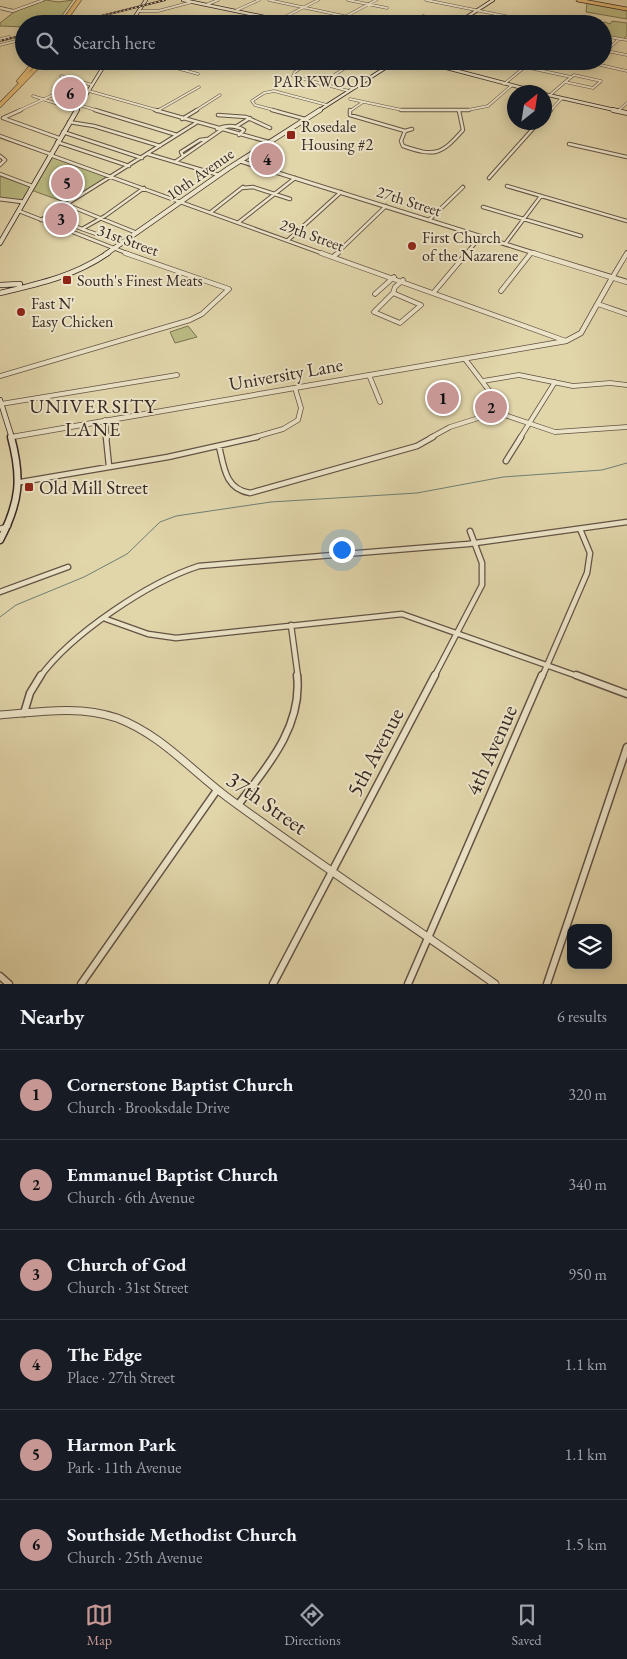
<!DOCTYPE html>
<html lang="en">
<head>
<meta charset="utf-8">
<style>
  :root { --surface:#171b24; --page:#242831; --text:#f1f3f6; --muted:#9ea1a6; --line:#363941; --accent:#c59692 }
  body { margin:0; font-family:"EB Garamond",serif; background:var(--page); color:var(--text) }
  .controls { position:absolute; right:15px; bottom:15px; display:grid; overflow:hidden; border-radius:10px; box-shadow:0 2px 12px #0003 }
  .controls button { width:45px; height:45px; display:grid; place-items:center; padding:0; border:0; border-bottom:1px solid var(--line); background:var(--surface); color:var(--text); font:25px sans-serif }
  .compass { position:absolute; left:507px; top:85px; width:45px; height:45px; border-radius:50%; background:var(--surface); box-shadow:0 2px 12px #0003; rotate:30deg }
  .you { position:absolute; left:341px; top:549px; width:18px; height:18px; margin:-12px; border:4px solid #fff; border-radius:50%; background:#1a73e8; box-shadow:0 0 0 8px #1a73e833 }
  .badge { display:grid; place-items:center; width:32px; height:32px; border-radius:50%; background:var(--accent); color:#111; font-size:16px; font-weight:700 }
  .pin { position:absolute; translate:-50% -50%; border:2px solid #fff; box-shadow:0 1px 5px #0006 }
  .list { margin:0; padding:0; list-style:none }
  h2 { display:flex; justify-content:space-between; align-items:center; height:65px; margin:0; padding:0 20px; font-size:21px }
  h2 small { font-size:16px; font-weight:400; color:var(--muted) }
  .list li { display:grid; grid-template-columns:32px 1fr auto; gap:15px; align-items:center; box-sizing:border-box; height:90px; padding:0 20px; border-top:1px solid var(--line) }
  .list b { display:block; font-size:19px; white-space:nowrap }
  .list p { margin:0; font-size:16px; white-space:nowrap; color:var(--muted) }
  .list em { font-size:16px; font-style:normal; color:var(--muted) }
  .icon { flex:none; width:28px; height:28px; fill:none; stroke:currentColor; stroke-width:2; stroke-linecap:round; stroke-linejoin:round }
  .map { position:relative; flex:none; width:627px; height:984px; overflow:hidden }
  .search { position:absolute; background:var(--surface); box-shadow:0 2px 12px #0003; left:15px; right:15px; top:15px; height:55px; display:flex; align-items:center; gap:12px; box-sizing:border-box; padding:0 18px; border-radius:28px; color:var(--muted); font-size:19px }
  .sheet { height:605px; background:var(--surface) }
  nav { display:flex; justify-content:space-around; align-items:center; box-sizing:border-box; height:70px; border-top:1px solid var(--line); background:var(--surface); font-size:14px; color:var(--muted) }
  nav a { display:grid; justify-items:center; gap:2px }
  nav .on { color:var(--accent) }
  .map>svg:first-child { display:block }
</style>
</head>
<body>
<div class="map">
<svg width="627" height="984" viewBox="0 0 627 984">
  <rect width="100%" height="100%" fill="#e1d5aa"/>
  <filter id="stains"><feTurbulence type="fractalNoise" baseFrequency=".004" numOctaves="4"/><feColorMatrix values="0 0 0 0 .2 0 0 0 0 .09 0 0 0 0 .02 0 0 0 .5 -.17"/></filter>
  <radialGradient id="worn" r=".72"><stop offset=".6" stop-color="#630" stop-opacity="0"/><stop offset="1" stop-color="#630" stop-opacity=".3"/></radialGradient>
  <path fill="#bbbb83" stroke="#797253" d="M46,0L58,2L73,0L58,21H51L47,24H24V27L0,26V23L14,12Z
    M587,3L627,10V19L586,12Z
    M612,21L627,23V36L624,38L627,40L603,35L602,23L605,22L610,24Z
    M50,155L111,177L67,203L31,190L24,202L0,199V174L32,186Z
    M188,326L197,337L175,343L170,332Z"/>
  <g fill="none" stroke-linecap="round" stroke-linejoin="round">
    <path stroke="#6f7f73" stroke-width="1" d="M0,617L16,605L84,577L127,554L160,522L176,516L271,502L417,493L503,477L602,470L627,463"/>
    <g stroke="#625345" stroke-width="3">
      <path id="minor-far4" d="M269,0L381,24
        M348,0L387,8
        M426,0L544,24
        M208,4L218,0
        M237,10L259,0
        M13,11L43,0
        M139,11H158L192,2
        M423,16L462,24
        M87,24L106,19L131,22
        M271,24L318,0
        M332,24L376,0
        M394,24L404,18
        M603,36L627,40
        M0,39L9,37
        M0,45L24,39
        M607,51L627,55
        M603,54L619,39
        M151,61L198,74
        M311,61L295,72L293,76L349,91
        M595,61L596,64L627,71
        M525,67L571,77
        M183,70L199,61
        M574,75L601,81L593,88L565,82Z
        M61,76L92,85
        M320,84L350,65L349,61
        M504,84L532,61
        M89,91L160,111
        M550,95L565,82
        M33,96L77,110
        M350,99L402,110H468L488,106L511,86
        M79,105L99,111
        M18,111L81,82
        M157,111L199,87
        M195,111L220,95
        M277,111L255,105L252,101L264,93L274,91L327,105
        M350,111L363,102
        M550,111L562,98
        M618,111L627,103"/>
    </g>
    <g stroke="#625345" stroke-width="4.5">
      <path id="minor-far3" d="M95,110L177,135
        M155,110L269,142
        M272,110L305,119
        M350,110V115L405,131L401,141L403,146C435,157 441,155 463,130L459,111
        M401,110H469
        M157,111L159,110
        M218,115L246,117L270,128
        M544,117L551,110
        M3,118L21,110
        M3,118L59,138
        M182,119L197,110
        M69,122L94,126L160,146
        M237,126L250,118
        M217,129C226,125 235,125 244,130L239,135
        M405,131L412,129
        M63,132L142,158
        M0,136L50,154
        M57,142L129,166
        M569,144L627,157
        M148,154L219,175
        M50,155L324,254
        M0,156L5,160L0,165
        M183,156L181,152L200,140L207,139
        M175,162L221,130
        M0,174L32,186
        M489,178L539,122
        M507,186L627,221
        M242,188L253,187L290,199
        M65,204L137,233
        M483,207L581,236
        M19,211L129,254
        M211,212L243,187
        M430,219L463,187
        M41,220L196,123
        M239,222L295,178
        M67,223L82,229L105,216L144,188
        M82,229L99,235
        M288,240L341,192
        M505,244L541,196
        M336,254L386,206
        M466,254L480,237
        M530,254L531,252"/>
    </g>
    <g stroke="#625345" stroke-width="5.5">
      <path id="minor-far2" d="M321,253L566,341
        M334,256L338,253
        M612,278L627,253
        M501,291L531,253
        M434,292L467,253
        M393,293L421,305L400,323L374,312Z
        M393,293L395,287L403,280
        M375,294L394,277
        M598,304L627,314
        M465,359L494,397L493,411
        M369,375L380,402
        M0,376L190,320L202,314L229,289L125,253
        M483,381L519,375L573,386L610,383L627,385
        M1,404L177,375
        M493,411L555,432L627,427
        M105,420L107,438
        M252,438L283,429L298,420L301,408L295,388
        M430,438L450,427L485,416L493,411
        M520,438L555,382"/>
    </g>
    <g stroke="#625345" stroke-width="7">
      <path id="minor-far1" d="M106,437L109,466
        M219,446C224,467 225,489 250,493L417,446L433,437
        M506,461L521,437
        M21,482L168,457L257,437
        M0,529L8,526
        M0,592L68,567
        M106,619L148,634L176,638L402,614L580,677
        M291,625L298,677
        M40,677C71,634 149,582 199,566L468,544L627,522
        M434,677L482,585V563L470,531
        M542,677L587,573L590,553L580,529"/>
    </g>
    <g stroke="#625345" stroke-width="9">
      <path id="minor" d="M576,675L627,694
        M24,713L30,693L41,675
        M238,805C267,767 303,726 297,675
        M0,976L9,984
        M81,984L217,790
        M273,984L435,675
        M408,984L542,675
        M547,984L627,747"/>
    </g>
    <g stroke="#625345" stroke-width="4">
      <path id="tertiary-far3" d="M0,8L13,11"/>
    </g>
    <g stroke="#625345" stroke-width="5">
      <path id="tertiary-far2" d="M240,161L537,254
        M0,199L24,202"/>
    </g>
    <g stroke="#625345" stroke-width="6">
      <path id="tertiary-far1" d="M533,253L627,282
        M12,437L566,341L581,333L612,278"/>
    </g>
    <g stroke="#625345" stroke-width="9">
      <path id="tertiary" d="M0,715C38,712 79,705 117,718C160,734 191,770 227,797C315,862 406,921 495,984"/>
    </g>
    <g stroke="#372823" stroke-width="4">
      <path id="secondary-far3" d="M183,0L298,24
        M130,24L146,0
        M456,24L493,0
        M420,61L538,92
        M544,94L619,111
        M76,111L107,61
        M318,111L396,61"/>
    </g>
    <g stroke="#372823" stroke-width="5.5">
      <path id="secondary-far2" d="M613,110L627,113
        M0,243L77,110
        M106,254L229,168L320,110"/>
    </g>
    <g stroke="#372823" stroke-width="6">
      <path id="secondary-far1" d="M0,285L20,284
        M0,293C39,284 75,276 108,253
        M0,400L12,438"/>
    </g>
    <g stroke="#372823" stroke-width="9">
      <path id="secondary" d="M0,540C20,502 22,478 11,437"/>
    </g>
    <g stroke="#372823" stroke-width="4.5">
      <path id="primary" d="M578,0L627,9"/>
    </g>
    <g stroke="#372823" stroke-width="5">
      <path id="motorway" d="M62,24L79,0
        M19,81L36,61
        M0,105L43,61"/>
    </g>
    <use href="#minor-far4" stroke="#ece4c8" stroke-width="2"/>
    <use href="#minor-far3" stroke="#ece4c8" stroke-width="2.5"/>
    <use href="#minor-far2" stroke="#ece4c8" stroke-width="4"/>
    <use href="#minor-far1" stroke="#ece4c8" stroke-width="4.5"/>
    <use href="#minor" stroke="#ece4c8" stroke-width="6"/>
    <use href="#tertiary-far3" stroke="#ece4c8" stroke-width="2.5"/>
    <use href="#tertiary-far2" stroke="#ece4c8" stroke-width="3"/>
    <use href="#tertiary-far1" stroke="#ece4c8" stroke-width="4.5"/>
    <use href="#tertiary" stroke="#ece4c8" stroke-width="7"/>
    <use href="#secondary-far3" stroke="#ece4c8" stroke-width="2.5"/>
    <use href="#secondary-far2" stroke="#ece4c8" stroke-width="4"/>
    <use href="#secondary-far1" stroke="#ece4c8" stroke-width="4.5"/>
    <use href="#secondary" stroke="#ece4c8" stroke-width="6"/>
    <use href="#primary" stroke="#e0ba75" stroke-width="3"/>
    <use href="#motorway" stroke="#e0ba75" stroke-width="4"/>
    <g stroke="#372823" stroke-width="2">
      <path id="rail" d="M69,24L165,0
        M0,41L24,35"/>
    </g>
    <use href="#rail" stroke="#ece4c8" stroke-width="1" stroke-dasharray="2" stroke-linecap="butt"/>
  </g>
  <g fill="#8f2418" stroke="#ece4c8" stroke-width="2">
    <rect x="286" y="130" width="10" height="10" rx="2.5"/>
    <circle cx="412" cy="246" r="5"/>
    <rect x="62" y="275" width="10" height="10" rx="2.5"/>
    <circle cx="21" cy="312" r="5"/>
    <rect x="24" y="482" width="10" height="10" rx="2.5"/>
  </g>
  <g text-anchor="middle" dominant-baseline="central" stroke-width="4" stroke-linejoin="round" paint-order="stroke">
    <g font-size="16" letter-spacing="1" fill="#372823" stroke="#ece4c8">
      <text x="323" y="81">PARKWOOD</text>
    </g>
    <g font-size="16" fill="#372823" stroke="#ece4c8" text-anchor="start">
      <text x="301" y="126">Rosedale<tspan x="301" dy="18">Housing #2</tspan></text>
      <text x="422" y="237">First Church<tspan x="422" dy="18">of the Nazarene</tspan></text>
      <text x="77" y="280">South's Finest Meats</text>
      <text x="31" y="303">Fast N'<tspan x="31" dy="18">Easy Chicken</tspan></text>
    </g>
    <g font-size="16" fill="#372823" stroke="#ece4c8">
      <text transform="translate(200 174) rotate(-35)">10th Avenue</text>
      <text transform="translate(409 201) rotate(18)">27th Street</text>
      <text transform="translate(312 235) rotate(20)">29th Street</text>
      <text transform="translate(128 240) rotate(20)">31st Street</text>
    </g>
    <g font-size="19" fill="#372823" stroke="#ece4c8">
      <text transform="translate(286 374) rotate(-10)">University Lane</text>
    </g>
    <g font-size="19" fill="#372823" stroke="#ece4c8" text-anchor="start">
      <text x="39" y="487">Old Mill Street</text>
    </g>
    <g font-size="20" letter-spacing="1" fill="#372823" stroke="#ece4c8">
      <text x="93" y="406">UNIVERSITY<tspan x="93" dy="23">LANE</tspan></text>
    </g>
    <g font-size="22" fill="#372823" stroke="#ece4c8">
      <text transform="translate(491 750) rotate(-66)">4th Avenue</text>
      <text transform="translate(375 752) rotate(-62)">5th Avenue</text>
      <text transform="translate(267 803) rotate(35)">37th Street</text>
    </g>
  </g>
  <rect width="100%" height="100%" filter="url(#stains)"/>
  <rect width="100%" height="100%" fill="url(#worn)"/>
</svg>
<div class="controls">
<button><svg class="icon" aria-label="layers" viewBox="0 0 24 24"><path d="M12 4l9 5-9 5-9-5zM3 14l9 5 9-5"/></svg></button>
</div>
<svg class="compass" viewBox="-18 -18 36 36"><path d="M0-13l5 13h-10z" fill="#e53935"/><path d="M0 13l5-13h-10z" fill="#9ea1a6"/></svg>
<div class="you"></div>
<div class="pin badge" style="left:443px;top:398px">1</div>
<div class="pin badge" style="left:491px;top:407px">2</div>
<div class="pin badge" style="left:61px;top:219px">3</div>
<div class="pin badge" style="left:267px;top:159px">4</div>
<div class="pin badge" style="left:67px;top:183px">5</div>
<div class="pin badge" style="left:70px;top:93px">6</div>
<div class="search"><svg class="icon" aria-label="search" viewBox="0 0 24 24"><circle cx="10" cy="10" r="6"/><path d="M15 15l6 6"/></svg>Search here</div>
</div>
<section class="sheet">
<h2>Nearby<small>6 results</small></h2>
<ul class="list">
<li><span class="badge">1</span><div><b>Cornerstone Baptist Church</b><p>Church · Brooksdale Drive</p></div><em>320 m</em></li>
<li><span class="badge">2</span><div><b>Emmanuel Baptist Church</b><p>Church · 6th Avenue</p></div><em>340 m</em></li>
<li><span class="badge">3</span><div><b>Church of God</b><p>Church · 31st Street</p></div><em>950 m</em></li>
<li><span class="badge">4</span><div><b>The Edge</b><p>Place · 27th Street</p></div><em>1.1 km</em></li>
<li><span class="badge">5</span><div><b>Harmon Park</b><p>Park · 11th Avenue</p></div><em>1.1 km</em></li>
<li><span class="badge">6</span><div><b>Southside Methodist Church</b><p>Church · 25th Avenue</p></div><em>1.5 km</em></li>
</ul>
</section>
<nav>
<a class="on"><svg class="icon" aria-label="map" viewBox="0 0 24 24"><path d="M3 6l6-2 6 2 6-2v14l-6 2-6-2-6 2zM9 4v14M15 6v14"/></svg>Map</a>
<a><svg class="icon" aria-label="directions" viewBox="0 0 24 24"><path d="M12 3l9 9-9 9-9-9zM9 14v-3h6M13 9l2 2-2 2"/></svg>Directions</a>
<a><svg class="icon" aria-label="saved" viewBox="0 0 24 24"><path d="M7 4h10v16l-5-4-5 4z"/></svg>Saved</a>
</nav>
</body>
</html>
